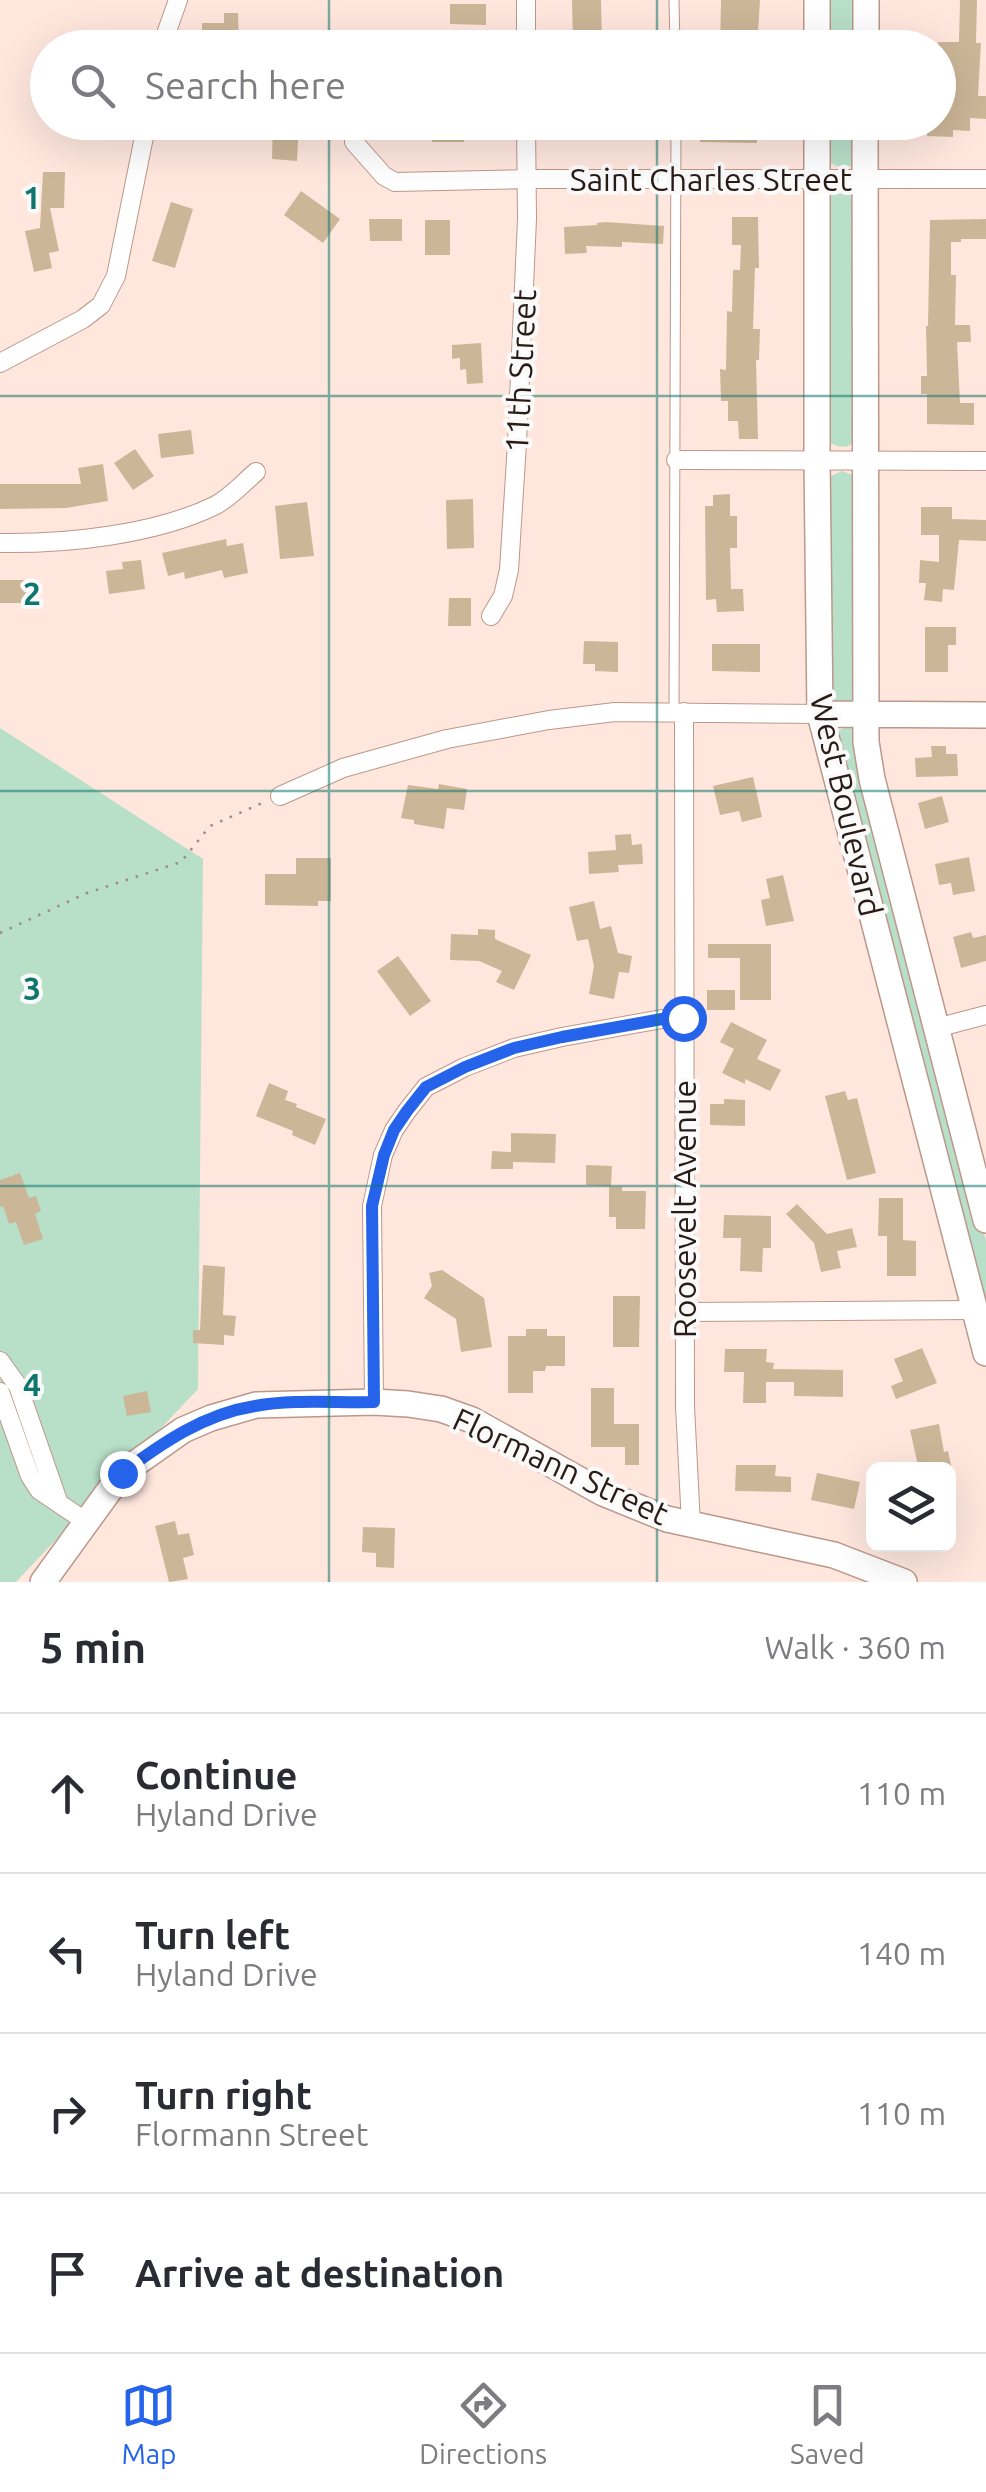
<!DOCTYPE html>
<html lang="en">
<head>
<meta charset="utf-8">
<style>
  :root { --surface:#fff; --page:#f7f7f7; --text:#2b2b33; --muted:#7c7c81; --line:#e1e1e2; --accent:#2563eb }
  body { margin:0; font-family:Ubuntu,sans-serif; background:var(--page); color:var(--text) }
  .controls { position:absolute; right:30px; bottom:30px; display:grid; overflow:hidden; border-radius:15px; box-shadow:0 10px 40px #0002 }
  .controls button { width:90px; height:90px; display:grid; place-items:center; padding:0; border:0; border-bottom:2px solid var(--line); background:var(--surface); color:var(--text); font:50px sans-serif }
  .stop { position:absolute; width:30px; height:30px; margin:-22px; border:8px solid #2563eb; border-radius:50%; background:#fff }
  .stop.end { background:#2563eb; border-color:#fff; box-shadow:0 2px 10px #0008 }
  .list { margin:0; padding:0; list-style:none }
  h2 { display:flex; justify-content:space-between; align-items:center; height:130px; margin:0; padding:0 40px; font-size:42px }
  h2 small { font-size:32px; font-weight:400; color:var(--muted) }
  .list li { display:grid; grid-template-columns:65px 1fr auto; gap:30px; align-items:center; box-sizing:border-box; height:160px; padding:0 40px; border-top:2px solid var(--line) }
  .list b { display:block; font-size:38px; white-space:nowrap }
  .list p { margin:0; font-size:32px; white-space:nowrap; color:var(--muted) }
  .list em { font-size:32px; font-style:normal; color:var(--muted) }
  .icon { flex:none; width:55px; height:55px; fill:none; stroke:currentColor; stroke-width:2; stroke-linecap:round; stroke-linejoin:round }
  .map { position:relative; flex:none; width:986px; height:1582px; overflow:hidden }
  .search { position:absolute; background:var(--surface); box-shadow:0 10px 40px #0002; left:30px; right:30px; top:30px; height:110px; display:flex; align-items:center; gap:25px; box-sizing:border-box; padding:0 35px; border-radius:55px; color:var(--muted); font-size:38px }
  .sheet { height:770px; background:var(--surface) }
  nav { display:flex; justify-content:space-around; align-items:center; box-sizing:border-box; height:140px; border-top:2px solid var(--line); background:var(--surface); font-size:28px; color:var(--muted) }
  nav a { display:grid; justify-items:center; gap:5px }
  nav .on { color:var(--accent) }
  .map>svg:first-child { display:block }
</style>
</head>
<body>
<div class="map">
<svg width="986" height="1582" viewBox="0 0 986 1582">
  <rect width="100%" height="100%" fill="#ffe7de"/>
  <path fill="#b8dfc8" d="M826,0H859V47L826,48Z
    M826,123H859L857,161C848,170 837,169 828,160Z
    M835,193L853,195L857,441C848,448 839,449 829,442L827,198Z
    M842,471L855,476L856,698C846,704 837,703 829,696V477Z
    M845,727H850L856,732L862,766L986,1241V1316L836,735L838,731Z
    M0,728L203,859L198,1389L16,1582H0Z"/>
  <path fill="#ccb698" d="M572,0H601L602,44L573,45Z
    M721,0H760L757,48H720Z
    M960,0H977L976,43H981L978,96H986V119L970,118V131L953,130V137L927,136L928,122H938V42H959Z
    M450,4H486V25L450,24Z
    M224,13H238L239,46H202V23H224Z
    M273,122H299L297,161L272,159Z
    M441,122H464V142H432L431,125L441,124Z
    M731,122H757V143L700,142L701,125L731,126Z
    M43,172H65L64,208H50L59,251L49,253L52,268L34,272L25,231L40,228Z
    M301,191L340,219L323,243L284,215Z
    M171,202L193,209L175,268L152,261Z
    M732,217H758L759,268H755L753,329H760L759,360H756L758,439H739L738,421H728V401H721L720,369L726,370L727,311L732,312L733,270H740L741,245H732Z
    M369,219H402V241H370Z
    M986,219V239H961V242H951V275H956L955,325H970L971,342H957L960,403H974V425L927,424V394H921V376H927L926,326H928L930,220Z
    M425,220H450V255H425Z
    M606,222L664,226L663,244L622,242V247L586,246L587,253L565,254L564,227L597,225V223Z
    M481,343L483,383L467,384L466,369L460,370V358L452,359V345Z
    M191,430L194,454L161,458L158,434Z
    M135,449L154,476L133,490L114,463Z
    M103,464L108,501L66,508L0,509V484H81L78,468Z
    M730,494V516H737V548H730L731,589H743L744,611L717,612L716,599L706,600L705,506H713V495Z
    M473,499L474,548L447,549L446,500Z
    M307,502L314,556L280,559L275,506Z
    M921,507H952V519L986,520V541L959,540L954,590L943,589L942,602L924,600L926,583H919L920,560L939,562V535H921Z
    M226,539L227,546L243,543L248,573L224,578L222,570L185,579L184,572L168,576L162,553Z
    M141,560L145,589L109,594L106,571L123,569L122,562Z
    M0,580H27V603H0Z
    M449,598H471V626H448Z
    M925,627H956V645H948V672H925Z
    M584,641L618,642V672L595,671V664H583Z
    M712,644H760V672L712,671Z
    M931,746H946V754H957L958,776L916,777L915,758L932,757Z
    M753,777L762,817L742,822L739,811L720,815L713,786Z
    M439,784L467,789L464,810L447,808L444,829L414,824V820L401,818L408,785L438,789Z
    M942,796L949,822L925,829L918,803Z
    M631,834L632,845L642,844L643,864L618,865L619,872L589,874L588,852L616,850L615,835Z
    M969,857L975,891L953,895L951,883L939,885L935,864Z
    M296,858H331V901H318V906L265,905V874H296Z
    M783,875L794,921L766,926L761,900L770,898L766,879Z
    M594,901L600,929L611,926L618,953L632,956L629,973L619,972L614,999L589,994L594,966L588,939L577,941L569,907Z
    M478,929L495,930V939L531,955L514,990L496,982L502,971L479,961L450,960L451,934L478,935Z
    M971,932L973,938L986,935V961L961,968L953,937Z
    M708,944H771V1000H740V958H708Z
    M398,956L431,1001L410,1016L377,971Z
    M707,990H735V1010H707Z
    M731,1022L767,1040L757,1059L781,1070L770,1091L745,1079V1084L722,1073L734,1049L720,1042Z
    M269,1083L288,1091L285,1100L297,1104L296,1107L326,1119L315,1145L292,1135L293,1131L256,1116Z
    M845,1091L848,1100L857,1098L876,1173L847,1180L825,1096Z
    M724,1099L745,1100V1126L710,1125V1104H724Z
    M511,1133L556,1134L555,1163L513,1162V1169H491L492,1151L511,1152Z
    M586,1165L612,1166L611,1186L586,1185Z
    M20,1173L29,1198L36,1196L41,1211L35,1214L43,1239L24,1245L16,1222L9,1224L3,1206L0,1207V1180Z
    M609,1187H622V1191H646L645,1229H616V1217H609Z
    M879,1198H903V1240L916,1241V1276H887V1236H878Z
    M797,1204L827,1234L852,1228L857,1247L837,1251L841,1268L821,1272L814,1243L786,1214Z
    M724,1215L771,1216V1248H763L762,1272L740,1271L741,1238H723Z
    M203,1265L225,1267L223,1315L236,1316L234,1336L224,1335V1345L193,1343V1330H200Z
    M442,1270L484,1298L492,1347L461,1352L456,1319L424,1298L432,1286L429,1273Z
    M613,1296H640L639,1347H613Z
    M526,1329H547V1336H565V1366H546L545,1371H533V1393H508V1336H526Z
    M922,1348L937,1383L896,1399L891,1386L903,1381L894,1359Z
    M725,1349H767L766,1362L774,1363L773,1369L843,1370V1397L794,1396V1382H766V1403H743L744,1372H724Z
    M591,1388H614V1424H639V1465H625V1447H591Z
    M147,1391L151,1412L127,1416L123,1396Z
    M939,1424L944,1452L948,1451L952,1470H919L910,1430Z
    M736,1465H776L775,1476L791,1477V1492L735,1491Z
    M817,1473L860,1482L854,1509L811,1500Z
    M175,1521L178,1535L189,1533L194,1555L183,1558L188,1579L169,1582L155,1526Z
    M363,1527L395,1528L394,1568L376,1567V1553L362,1552Z"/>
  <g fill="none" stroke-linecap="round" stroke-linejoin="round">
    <g stroke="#bc978a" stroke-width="11">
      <path id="lane" d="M674,0L675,48
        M674,712L676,122"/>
    </g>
    <g stroke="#bc978a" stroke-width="20">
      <path id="street" d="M526,0V48
        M161,48L178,0
        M354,142L384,176L395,182L527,179H986
        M0,363L83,319L101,305L116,276L147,122
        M676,460L986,461
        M0,543C66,544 154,535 214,506C229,499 243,483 256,472
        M491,616L503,596L509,570L517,443L527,219L526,122
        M684,712L685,1406L691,1525
        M280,796L343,768L447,739L549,720L615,712L820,714
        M936,1028L986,1015
        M685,1312L975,1310
        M0,1361L18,1386L58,1501
        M0,1392L30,1476L39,1490L85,1521
        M374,1402L372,1206L383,1155L394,1130L407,1111L426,1087L465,1067L514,1048L562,1037L662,1019L683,1018"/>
    </g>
    <g stroke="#bc978a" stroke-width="28">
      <path id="secondary" d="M817,48V0
        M866,48V0
        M817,122V461L820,714L986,1353
        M865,122L866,742L872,779L986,1220
        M820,714L986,715
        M43,1582L122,1473L183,1430L211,1418L256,1405L374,1402L408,1404L441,1409L472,1420L603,1493L667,1519L834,1555L904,1582"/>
    </g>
    <path stroke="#9e8b84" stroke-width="2.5" stroke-dasharray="2.5 8" stroke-linecap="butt" d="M0,933L87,893L181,862L210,826L262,803"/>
    <use href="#lane" stroke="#fff" stroke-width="9"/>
    <use href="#street" stroke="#fff" stroke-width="18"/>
    <use href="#secondary" stroke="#fff" stroke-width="25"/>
  </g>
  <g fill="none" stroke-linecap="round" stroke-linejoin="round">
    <path stroke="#2563eb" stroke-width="12" d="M122,1473C162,1443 204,1414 255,1406C293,1399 335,1403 374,1402L372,1206L384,1155L394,1130L407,1111L426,1087L465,1067L514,1048L562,1037L662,1019L683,1018"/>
  </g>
  <path fill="none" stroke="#0f766e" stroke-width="2.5" stroke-opacity="0.55" d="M329,0V48M657,0V48M329,122V1582M657,122V1582M0,396H986M0,791H986M0,1186H986"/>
  <g text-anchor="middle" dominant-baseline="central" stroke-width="8" stroke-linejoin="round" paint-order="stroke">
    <g font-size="32" fill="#291b16" stroke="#fafafa">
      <text x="711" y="179">Saint Charles Street</text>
      <text transform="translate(520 371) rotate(-87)">11th Street</text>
      <text transform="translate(847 805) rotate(77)">West Boulevard</text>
      <text transform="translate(684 1209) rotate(-90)">Roosevelt Avenue</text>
      <text transform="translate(561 1466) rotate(25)">Flormann Street</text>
    </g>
  </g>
  <g font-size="32" text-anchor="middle" font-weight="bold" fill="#0f766e" stroke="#fafafa" stroke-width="8" stroke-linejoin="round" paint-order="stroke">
    <text x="32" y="209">1</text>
    <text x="32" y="605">2</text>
    <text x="32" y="1000">3</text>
    <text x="32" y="1396">4</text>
  </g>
</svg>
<div class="controls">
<button><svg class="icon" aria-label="layers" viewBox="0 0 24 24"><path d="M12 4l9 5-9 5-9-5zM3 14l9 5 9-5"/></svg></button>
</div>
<div class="stop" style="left:683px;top:1018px"></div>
<div class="stop end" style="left:122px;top:1473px"></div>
<div class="search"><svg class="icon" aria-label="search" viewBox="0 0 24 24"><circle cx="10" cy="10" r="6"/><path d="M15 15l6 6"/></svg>Search here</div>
</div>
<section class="sheet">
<h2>5 min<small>Walk · 360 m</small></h2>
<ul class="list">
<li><svg class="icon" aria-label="ahead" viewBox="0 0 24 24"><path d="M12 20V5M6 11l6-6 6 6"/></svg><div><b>Continue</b><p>Hyland Drive</p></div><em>110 m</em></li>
<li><svg class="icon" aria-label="left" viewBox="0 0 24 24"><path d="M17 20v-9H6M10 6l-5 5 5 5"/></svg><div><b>Turn left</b><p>Hyland Drive</p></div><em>140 m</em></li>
<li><svg class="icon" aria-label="right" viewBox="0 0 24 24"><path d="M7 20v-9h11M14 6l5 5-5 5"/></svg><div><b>Turn right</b><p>Flormann Street</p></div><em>110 m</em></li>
<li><svg class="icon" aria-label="arrive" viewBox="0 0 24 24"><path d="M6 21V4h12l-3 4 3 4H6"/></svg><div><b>Arrive at destination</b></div></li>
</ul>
</section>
<nav>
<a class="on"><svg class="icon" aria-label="map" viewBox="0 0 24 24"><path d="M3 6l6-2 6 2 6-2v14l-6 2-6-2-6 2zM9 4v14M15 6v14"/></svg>Map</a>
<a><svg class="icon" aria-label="directions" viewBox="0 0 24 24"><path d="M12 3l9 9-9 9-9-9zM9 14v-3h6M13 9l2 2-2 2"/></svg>Directions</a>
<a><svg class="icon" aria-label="saved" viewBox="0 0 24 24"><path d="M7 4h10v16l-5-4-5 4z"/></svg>Saved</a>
</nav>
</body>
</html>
